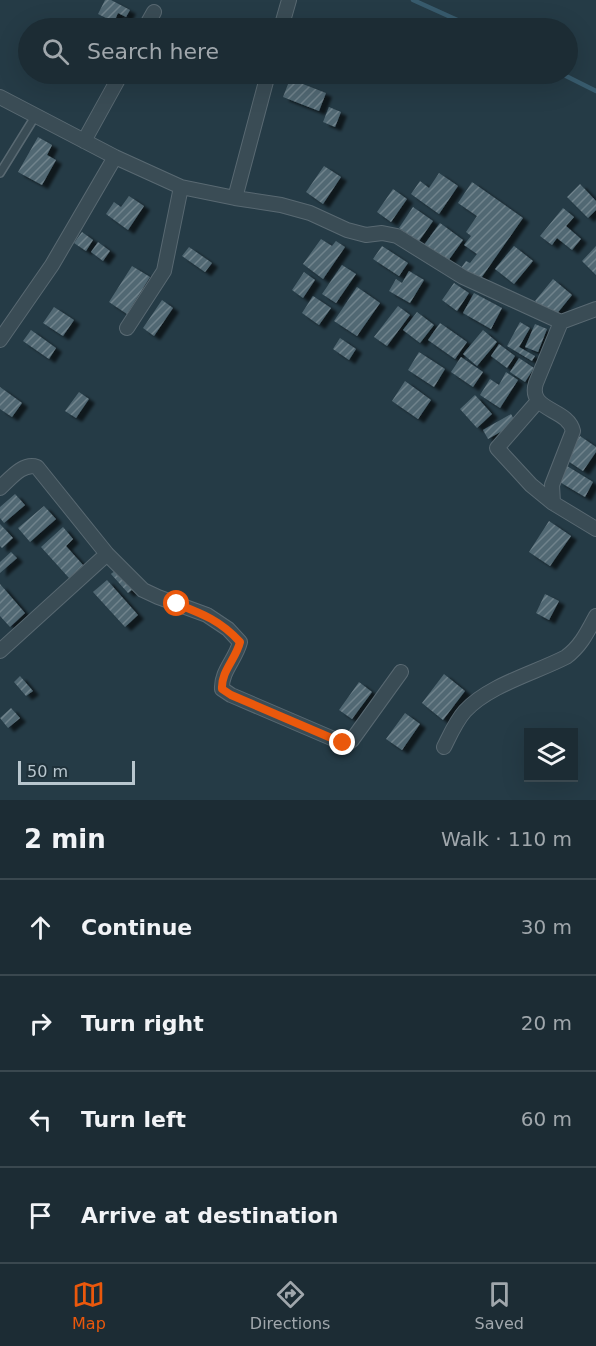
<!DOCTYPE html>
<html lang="en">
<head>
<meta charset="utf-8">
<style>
  :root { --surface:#1c2c34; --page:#293840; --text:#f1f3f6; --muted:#a0a7ac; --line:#3a484f; --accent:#ea580c }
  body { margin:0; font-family:"DejaVu Sans",sans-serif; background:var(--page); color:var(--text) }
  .controls { position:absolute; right:18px; bottom:18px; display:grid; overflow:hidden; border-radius:0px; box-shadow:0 6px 24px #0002 }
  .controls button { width:54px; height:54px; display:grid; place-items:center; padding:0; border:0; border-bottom:2px solid var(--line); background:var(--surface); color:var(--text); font:30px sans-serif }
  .scale { position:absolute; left:18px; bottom:15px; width:117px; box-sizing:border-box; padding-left:6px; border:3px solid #b8c6ce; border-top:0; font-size:16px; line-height:21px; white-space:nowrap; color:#b8c6ce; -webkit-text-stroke:4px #1f313a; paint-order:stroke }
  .stop { position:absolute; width:18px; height:18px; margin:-14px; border:4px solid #ea580c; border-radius:50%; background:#fff }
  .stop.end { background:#ea580c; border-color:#fff; box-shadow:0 2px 6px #0008 }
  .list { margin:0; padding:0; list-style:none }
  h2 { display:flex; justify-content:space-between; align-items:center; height:78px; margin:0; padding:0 24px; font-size:26px }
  h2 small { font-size:20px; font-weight:400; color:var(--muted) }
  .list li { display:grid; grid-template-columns:39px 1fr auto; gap:18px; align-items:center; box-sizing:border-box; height:96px; padding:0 24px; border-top:2px solid var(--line) }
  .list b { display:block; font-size:22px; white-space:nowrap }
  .list em { font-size:20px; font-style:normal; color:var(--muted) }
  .icon { flex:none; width:33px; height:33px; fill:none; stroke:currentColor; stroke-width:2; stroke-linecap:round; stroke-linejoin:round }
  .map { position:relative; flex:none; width:596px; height:800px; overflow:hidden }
  .search { position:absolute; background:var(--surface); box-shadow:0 6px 24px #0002; left:18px; right:18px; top:18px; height:66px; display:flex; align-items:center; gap:15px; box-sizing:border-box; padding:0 21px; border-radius:33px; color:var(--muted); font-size:22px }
  .sheet { height:462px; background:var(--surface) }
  nav { display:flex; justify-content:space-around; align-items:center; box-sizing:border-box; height:84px; border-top:2px solid var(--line); background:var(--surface); font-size:16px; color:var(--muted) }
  nav a { display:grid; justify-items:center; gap:3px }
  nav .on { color:var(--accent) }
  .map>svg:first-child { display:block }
</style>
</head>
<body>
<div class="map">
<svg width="596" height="800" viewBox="0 0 596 800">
  <defs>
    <pattern id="building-hatch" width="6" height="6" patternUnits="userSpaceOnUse" patternTransform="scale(1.5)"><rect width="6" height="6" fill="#516873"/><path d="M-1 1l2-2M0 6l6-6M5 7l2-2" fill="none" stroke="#70838c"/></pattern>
    <filter id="shadow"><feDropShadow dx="6" dy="4" stdDeviation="1.5" flood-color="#0009"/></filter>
  </defs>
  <rect width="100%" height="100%" fill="#253b46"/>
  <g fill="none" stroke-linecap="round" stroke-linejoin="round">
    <path stroke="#385b6d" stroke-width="4.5" d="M413,0L475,28
      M562,74L596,91"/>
  </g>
  <path fill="url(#building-hatch)" filter="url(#shadow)" d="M105,0H111L130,10L126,17L118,13L114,22L98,14Z
    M290,79L326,93L319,111L283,97Z
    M329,107L341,112L335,127L323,122Z
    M38,137L52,145L47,155L56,160L42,185L18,172Z
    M324,166L341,177L323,204L306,192Z
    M439,173L458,186L439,214L411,194L420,181L429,188Z
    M472,182L523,218L479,281L461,268L466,261L470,263L477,254L464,245L471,236L466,232L477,216L458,203Z
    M580,184L596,201V210L588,218L567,197Z
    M393,189L407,199L391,222L377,212Z
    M129,196L144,206L128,230L106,214L114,202L121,207Z
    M413,207L433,221L419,241L399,228Z
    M563,208L574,217L566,226L581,239L572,250L557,238L552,245L540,236Z
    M440,223L463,240L448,261L424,245Z
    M82,232L93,240L86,251L74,243Z
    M321,239L332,246L336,241L345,247L323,279L303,264Z
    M98,242L110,251L103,261L91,252Z
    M382,246L408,263L399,276L373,259Z
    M514,246L533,261L514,284L495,269Z
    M596,246V275L582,261Z
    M189,247L212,263L205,272L182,256Z
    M342,265L356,274L336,303L322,294Z
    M132,266L150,277L127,314L109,302Z
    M409,271L424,280L410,303L389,291L396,279L402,283Z
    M304,272L315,280L303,298L292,290Z
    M553,279L572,295L555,316L535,301Z
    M454,283L469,293L457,311L442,300Z
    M357,287L380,303L357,336L334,321Z
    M474,293L502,308L491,329L463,313Z
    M313,296L331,308L319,325L302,313Z
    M162,300L173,308L154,336L143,328Z
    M398,306L410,315L387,346L374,337Z
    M54,307L74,320L63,336L43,323Z
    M417,312L434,325L420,343L403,330Z
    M520,322L530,328L519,347L535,356L532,361L507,346Z
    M440,323L467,342L455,359L428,340Z
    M535,324L547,329L538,352L525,347Z
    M31,330L56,348L49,359L23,341Z
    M483,330L497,342L477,366L463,354Z
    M340,338L356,349L349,360L333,349Z
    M499,344L515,356L507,368L491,356Z
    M419,352L445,369L434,387L408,370Z
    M461,357L483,372L473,387L451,372Z
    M519,358L534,368L525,382L510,372Z
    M506,372L518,380L500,408L480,395L490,379L499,385Z
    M405,381L431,400L418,419L392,401Z
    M0,387L22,403L12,417L0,409Z
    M79,392L89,399L76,418L65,411Z
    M475,395L492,414L477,428L460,409Z
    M511,414L516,423L488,439L483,430Z
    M580,436L596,447V452L583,471L565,459Z
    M567,466L593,482L585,497L558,481Z
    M15,494L25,505L4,523L0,518V507Z
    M44,506L56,519L30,542L18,528Z
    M549,521L571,536L550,566L529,552Z
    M0,524L13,538L2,548L0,546Z
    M63,527L73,539L66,546L83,565L69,578L41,547Z
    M11,552L17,558L0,573V562Z
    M116,570L133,589L128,593L111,574Z
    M107,580L138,615L125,627L93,592Z
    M0,584L25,613L10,627L0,616Z
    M545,594L559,601L549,620L536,613Z
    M444,674L465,691L443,720L422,703Z
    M20,676L33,691L26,696L14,682Z
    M359,682L372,692L352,719L339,710Z
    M11,708L20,718L8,728L0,718Z
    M405,713L420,724L402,750L386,739Z"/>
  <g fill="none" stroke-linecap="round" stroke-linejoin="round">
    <g stroke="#596972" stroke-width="10">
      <path id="service" d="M0,173L36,115"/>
    </g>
    <g stroke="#596972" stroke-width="16">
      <path id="minor" d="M145,28L154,12
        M281,28L289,0
        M0,97L115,157L181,187L235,198L281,205L310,213L347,230L366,235L382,233L397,236L463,277L561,322L596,309
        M84,141L121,74
        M235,198L268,74
        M561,322L536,383C527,411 568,408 573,431L552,485L553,503L596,529
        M127,328L164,271L181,187
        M0,340L52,265L115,157
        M538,401L497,448L531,485L553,503
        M0,488C10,479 23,462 37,467L107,554L143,590L158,597L207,615L228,629L240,642C236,659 221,671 222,689L231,695L343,743H348L352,740L401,672
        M0,651L107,554
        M444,747C450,735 456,721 465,711C489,685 535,673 566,657C581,646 588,631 596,616"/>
    </g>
    <use href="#service" stroke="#3a4c55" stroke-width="7"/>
    <use href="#minor" stroke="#3a4c55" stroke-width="14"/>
  </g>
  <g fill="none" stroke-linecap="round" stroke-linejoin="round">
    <path stroke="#ea580c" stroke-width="8" d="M177,604C203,614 221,621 240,642C236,659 221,671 222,689L231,695L343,743"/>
  </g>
</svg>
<div class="controls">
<button><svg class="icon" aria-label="layers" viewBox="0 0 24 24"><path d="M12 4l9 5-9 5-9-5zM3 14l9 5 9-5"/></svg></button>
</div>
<div class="scale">50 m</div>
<div class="stop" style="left:177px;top:604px"></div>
<div class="stop end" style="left:343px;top:743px"></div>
<div class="search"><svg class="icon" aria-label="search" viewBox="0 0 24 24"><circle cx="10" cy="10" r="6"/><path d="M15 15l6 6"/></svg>Search here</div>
</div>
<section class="sheet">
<h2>2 min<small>Walk · 110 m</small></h2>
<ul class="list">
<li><svg class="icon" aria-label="ahead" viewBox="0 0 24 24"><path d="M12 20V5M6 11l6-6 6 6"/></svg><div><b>Continue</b></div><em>30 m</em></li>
<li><svg class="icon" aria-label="right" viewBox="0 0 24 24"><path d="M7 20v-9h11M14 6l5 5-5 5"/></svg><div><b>Turn right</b></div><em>20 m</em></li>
<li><svg class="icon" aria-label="left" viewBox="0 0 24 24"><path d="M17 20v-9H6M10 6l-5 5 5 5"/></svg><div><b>Turn left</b></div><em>60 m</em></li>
<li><svg class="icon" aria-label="arrive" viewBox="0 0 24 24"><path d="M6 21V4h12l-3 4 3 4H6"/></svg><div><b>Arrive at destination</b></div></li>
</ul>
</section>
<nav>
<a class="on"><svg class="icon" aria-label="map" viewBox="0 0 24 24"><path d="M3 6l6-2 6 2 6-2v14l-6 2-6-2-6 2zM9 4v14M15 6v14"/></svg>Map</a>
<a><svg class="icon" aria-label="directions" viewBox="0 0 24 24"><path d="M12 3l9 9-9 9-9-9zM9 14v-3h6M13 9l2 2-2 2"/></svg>Directions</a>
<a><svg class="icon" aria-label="saved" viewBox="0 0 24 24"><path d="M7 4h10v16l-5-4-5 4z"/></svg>Saved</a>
</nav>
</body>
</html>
